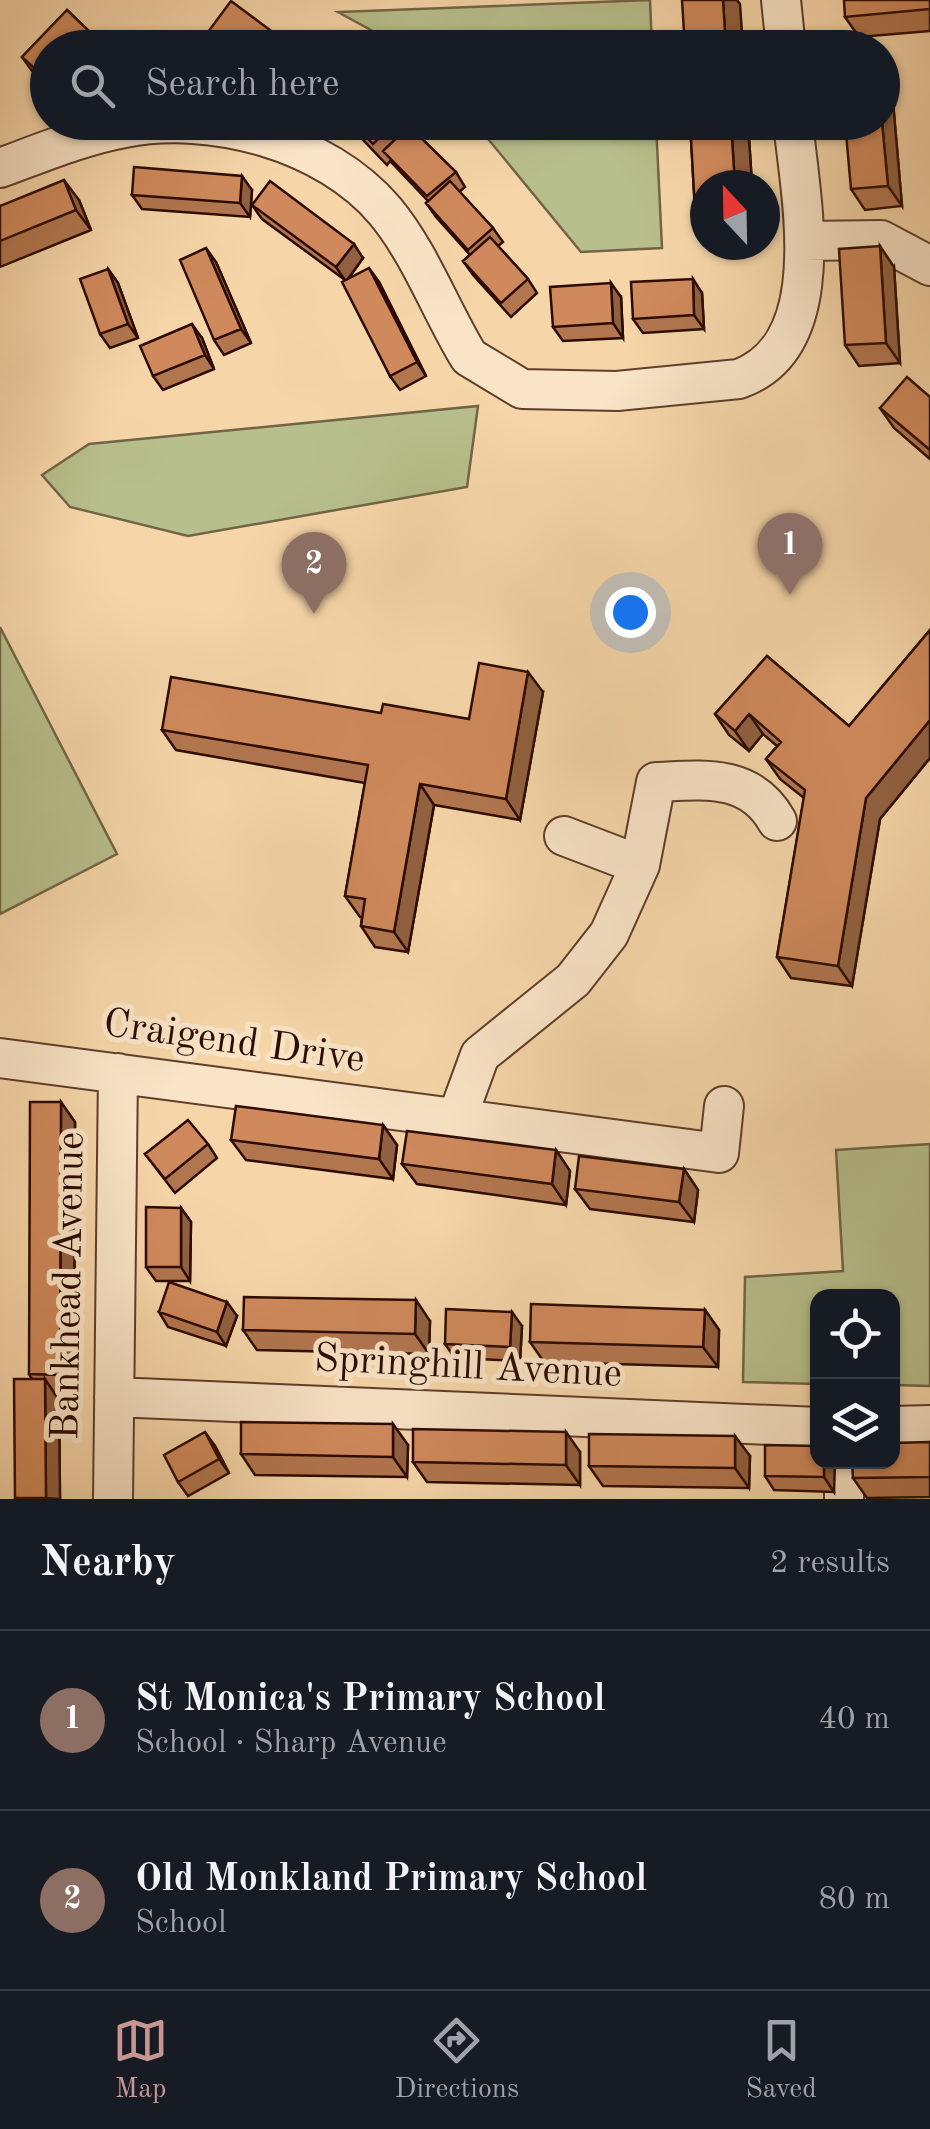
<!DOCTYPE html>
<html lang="en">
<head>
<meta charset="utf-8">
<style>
  :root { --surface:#171b24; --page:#242831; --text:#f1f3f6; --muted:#9ea1a6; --line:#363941; --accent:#c59692 }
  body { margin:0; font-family:"Old Standard TT",serif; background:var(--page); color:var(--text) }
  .controls { position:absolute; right:30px; bottom:30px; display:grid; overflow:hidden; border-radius:20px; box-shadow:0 2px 8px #0004 }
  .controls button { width:90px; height:90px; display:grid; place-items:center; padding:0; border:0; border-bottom:2px solid var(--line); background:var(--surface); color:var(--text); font:50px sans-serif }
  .compass { position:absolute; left:690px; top:170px; width:90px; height:90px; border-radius:50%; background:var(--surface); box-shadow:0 2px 8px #0004; rotate:338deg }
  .you { position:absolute; left:630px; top:612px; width:35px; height:35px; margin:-25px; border:8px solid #fff; border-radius:50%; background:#1a73e8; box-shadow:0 0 0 15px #1a73e833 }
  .badge { display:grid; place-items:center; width:65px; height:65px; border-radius:50%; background:var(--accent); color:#fff; font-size:32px; font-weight:700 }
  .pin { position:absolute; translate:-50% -82px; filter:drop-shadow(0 2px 5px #0008) }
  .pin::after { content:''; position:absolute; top:52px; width:35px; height:30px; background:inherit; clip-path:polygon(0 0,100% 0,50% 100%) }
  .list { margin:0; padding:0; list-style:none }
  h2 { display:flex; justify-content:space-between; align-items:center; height:130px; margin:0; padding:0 40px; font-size:42px }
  h2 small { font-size:32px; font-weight:400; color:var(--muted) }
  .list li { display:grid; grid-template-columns:65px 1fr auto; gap:30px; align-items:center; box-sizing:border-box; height:180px; padding:0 40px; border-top:2px solid var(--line) }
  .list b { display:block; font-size:38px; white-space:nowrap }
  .list p { margin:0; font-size:32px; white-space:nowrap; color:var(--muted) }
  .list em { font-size:32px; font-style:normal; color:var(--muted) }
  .icon { flex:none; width:55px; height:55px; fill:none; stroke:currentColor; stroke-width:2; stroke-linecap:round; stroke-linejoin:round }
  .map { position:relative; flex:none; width:930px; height:1499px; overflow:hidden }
  .search { position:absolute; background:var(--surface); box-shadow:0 2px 8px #0004; left:30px; right:30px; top:30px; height:110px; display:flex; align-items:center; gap:25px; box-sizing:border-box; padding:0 35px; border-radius:55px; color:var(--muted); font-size:38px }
  .sheet { height:490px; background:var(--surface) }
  nav { display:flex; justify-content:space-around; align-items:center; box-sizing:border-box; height:140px; border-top:2px solid var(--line); background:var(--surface); font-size:28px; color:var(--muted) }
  nav a { display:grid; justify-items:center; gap:5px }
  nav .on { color:var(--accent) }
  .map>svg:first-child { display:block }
</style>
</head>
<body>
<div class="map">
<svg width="930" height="1499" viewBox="0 0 930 1499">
  <rect width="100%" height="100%" fill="#f6d6a9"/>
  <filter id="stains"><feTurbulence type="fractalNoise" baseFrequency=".002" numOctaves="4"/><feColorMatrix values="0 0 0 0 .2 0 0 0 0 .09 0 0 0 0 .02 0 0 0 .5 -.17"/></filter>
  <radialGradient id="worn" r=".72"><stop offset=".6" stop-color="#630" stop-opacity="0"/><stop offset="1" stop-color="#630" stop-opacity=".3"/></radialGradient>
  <path fill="#b7bf8c" stroke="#726546" stroke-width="2.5" d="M650,0L652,48L402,47L338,12Z
    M475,123H656L662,248L581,252Z
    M478,406L467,487L188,536L70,507L42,475L89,444Z
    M0,627L117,854L0,914Z
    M930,1144V1386L893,1385L892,1296H818L817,1384L743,1382L745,1277L843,1271L836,1150Z"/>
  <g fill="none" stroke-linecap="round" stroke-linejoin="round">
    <g stroke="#5e3e2b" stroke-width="42">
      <path id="minor" d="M781,0L786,48
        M0,168C41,153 81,136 124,128C211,111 326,141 385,211C420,253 440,309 469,357L522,389L617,391L739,379C833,345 800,196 793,122
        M805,241L881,240L930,266
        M564,836L640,865
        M0,1058L719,1153L724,1106
        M457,1118L480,1055L573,980L609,934L640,865L656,782C703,780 750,773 777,821
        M114,1397L818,1427
        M892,1426L930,1425
        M844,1462V1499
        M113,1499L118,1073"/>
    </g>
    <use href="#minor" stroke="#f9e4c7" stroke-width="38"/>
  </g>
  <path fill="#b2764f" stroke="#2c0b01" stroke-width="2.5" d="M930,0V31L859,37L845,17Z
    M67,10L94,36L102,48H48V86L32,71L22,57Z
    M208,32L288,48H220Z
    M893,102L902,206L865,210L851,189Z
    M346,122H399L404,130L456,172L465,187L459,192L493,228L503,242L498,246L528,279L537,293L511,317L473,275L463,261L470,255L436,217L426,203L428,201L390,161L387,165Z
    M690,122H748L752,185H705V239L696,227Z
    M252,190L250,217L142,209L132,195Z
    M79,200L91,230L0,267V206Z
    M252,205L363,258L348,279L379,282L426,376L400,390L390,376L345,280L262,219Z
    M709,245H756V250L715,253Z
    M216,262L251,343L224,355L214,340Z
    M894,267L900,363L859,366L845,345Z
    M108,269L118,283L138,338L110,348L100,334Z
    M702,293L704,329L643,333L633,319Z
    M621,297L623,338L563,341L553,327Z
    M202,338L214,369L163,390L153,376Z
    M930,397V459L894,428L880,408Z
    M930,630V758L880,819L852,986L791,978L777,957L804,798L780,779L766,759L777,746L763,734L749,751L729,735L715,714L767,656L849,726Z
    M543,692L520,820L434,805L408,952L375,947L361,926L362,917H360L345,896L365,783L176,750L162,730L381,713L469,719Z
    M75,1122L74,1395H56L59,1400L60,1499H15L32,1379L29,1374Z
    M383,1125L397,1145L393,1179L246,1160L231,1140Z
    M208,1144L217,1158L175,1193L145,1154Z
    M556,1150L570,1171L566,1205L417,1184L402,1164Z
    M684,1169L698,1190L694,1222L590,1209L575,1189Z
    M181,1208L191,1222L190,1281H156L146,1267Z
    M705,1310L719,1330L718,1367L544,1362L530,1342Z
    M159,1312L237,1316L226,1346L168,1327Z
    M430,1321L429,1354L257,1350L243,1330Z
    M522,1326L520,1361L455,1358L445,1344Z
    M930,1442V1497L867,1498L853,1478Z
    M408,1445L407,1477L255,1475L241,1454Z
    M215,1446L229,1473L188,1496L178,1482Z
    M818,1446L834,1492L774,1490L765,1476Z
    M580,1452V1485L427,1482L413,1462Z
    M750,1456L749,1488L603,1486L589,1466Z"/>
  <path fill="#916040" stroke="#2c0b01" stroke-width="2.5" d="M723,0H737L740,4L743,48H726Z
    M282,39L288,48H276Z
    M882,88L893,102L902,206L888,186L882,122Z
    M731,122H748L752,185H735Z
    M242,176L252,190L250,217L240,203Z
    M64,180L79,200L91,230L76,210Z
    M354,244L363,258L346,282L336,267Z
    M880,246L894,267L900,363L886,343Z
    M206,248L216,262L251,343L241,329Z
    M369,268L379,282L426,376L417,362Z
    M108,269L118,283L138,338L128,324Z
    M693,279L702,293L704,329L694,315Z
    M611,283L621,297L623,338L613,323Z
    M192,324L202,338L214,369L205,355Z
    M528,672L543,692L520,820L506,799Z
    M749,714L763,734L749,751L735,731Z
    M930,720V758L880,819L852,986L838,966L866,798Z
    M420,784L434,805L408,952L394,932Z
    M61,1102L75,1122L74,1395L60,1375Z
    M383,1125L397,1145L393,1179L379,1159Z
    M556,1150L570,1171L566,1205L552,1184Z
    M684,1169L698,1190L694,1222L679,1202Z
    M181,1208L191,1222L190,1281L181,1267Z
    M416,1300L430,1321L429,1354L415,1334Z
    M227,1302L237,1316L226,1346L217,1332Z
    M705,1310L719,1330L718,1367L703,1347Z
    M512,1312L522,1326L520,1361L510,1347Z
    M45,1379L59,1400L60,1499L46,1498Z
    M393,1424L408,1445L407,1477L393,1457Z
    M205,1432L215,1446L229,1473L219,1459Z
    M566,1432L580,1452V1485L566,1465Z
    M735,1436L750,1456L749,1488L735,1468Z
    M824,1462H835L834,1492L824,1477Z"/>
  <path fill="#cf895c" stroke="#2c0b01" stroke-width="2.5" d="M682,0H723L726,48H685Z
    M844,0H930V9L845,17Z
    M231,1L282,39L276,48H229L208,32Z
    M67,10L94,36L82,48H48V81L22,57Z
    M306,41L312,48H299Z
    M352,122H395L373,144Z
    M690,122H731L735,185H705V226L696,227Z
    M845,122H882L888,186L851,189Z
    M409,126L456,172L427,196L383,151Z
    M134,167L242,176L240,203L132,195Z
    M64,180L76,210L0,241V206Z
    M270,181L354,244L336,267L252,205Z
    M450,181L493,228L468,250L426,203Z
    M490,237L528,279L501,303L463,261Z
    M880,246L886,343L845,345L839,249Z
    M206,248L241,329L214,340L180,260Z
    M369,268L417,362L390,376L342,282Z
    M108,269L128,324L100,334L80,279Z
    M693,279L694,315L633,319L631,282Z
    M611,283L613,323L553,327L550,287Z
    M192,324L205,355L153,376L140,346Z
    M907,377L930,397V450L880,408Z
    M930,630V720L866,798L838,966L777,957L805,790L766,759L781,742L749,714L735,731L715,714L767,656L849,726Z
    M479,663L528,672L506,799L420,784L394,932L361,926L365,899L345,896L368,765L162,730L171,677L381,713L383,704L469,719Z
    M30,1102H61L60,1375L29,1374Z
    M236,1106L383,1125L379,1159L231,1140Z
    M188,1120L208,1144L165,1179L145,1154Z
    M407,1131L556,1150L552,1184L402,1164Z
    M579,1156L684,1169L679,1202L575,1189Z
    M146,1207L181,1208V1267H146Z
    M169,1282L227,1302L217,1332L159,1312Z
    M244,1297L416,1300L415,1334L243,1330Z
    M531,1304L705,1310L703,1347L530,1342Z
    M446,1309L512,1312L510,1347L445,1344Z
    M14,1379H45L46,1498H15Z
    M241,1422L393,1424V1457L241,1454Z
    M413,1429L566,1432V1465L413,1462Z
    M205,1432L219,1459L178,1482L164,1455Z
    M589,1434L735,1436V1468L589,1466Z
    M930,1442V1477L853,1478L852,1462H892V1443Z
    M765,1445L818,1446V1462H824V1477L765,1476Z"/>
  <g text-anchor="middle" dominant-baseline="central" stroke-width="10" stroke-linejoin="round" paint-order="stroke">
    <g font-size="40" fill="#2c0b01" stroke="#f9e4c7">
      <text transform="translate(234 1043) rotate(8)">Craigend Drive</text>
      <text transform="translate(70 1286) rotate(-89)">Bankhead Avenue</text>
      <text transform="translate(468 1368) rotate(3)">Springhill Avenue</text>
    </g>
  </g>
  <rect width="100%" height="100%" filter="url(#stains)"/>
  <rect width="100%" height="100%" fill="url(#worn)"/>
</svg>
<div class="controls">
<button><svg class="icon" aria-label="locate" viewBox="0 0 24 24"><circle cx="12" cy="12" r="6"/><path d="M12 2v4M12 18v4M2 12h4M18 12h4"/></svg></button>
<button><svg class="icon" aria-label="layers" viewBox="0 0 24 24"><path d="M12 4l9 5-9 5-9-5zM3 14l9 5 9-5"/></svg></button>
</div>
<svg class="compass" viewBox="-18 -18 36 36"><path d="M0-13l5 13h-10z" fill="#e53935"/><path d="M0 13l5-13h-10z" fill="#9ea1a6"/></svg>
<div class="you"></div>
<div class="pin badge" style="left:790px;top:595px;background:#8d6e63">1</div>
<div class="pin badge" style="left:314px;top:614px;background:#8d6e63">2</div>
<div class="search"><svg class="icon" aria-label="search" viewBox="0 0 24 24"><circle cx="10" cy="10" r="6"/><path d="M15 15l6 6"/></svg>Search here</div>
</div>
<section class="sheet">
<h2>Nearby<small>2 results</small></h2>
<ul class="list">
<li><span class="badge" style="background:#8d6e63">1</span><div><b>St Monica's Primary School</b><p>School · Sharp Avenue</p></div><em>40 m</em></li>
<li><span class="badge" style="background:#8d6e63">2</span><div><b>Old Monkland Primary School</b><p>School</p></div><em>80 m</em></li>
</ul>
</section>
<nav>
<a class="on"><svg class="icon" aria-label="map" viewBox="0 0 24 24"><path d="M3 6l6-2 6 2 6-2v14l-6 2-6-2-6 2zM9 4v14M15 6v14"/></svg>Map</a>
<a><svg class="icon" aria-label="directions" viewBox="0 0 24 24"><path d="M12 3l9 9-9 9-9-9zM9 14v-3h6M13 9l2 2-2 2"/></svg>Directions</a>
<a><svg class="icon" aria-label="saved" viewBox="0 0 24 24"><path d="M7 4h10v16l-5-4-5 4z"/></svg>Saved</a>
</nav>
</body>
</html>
